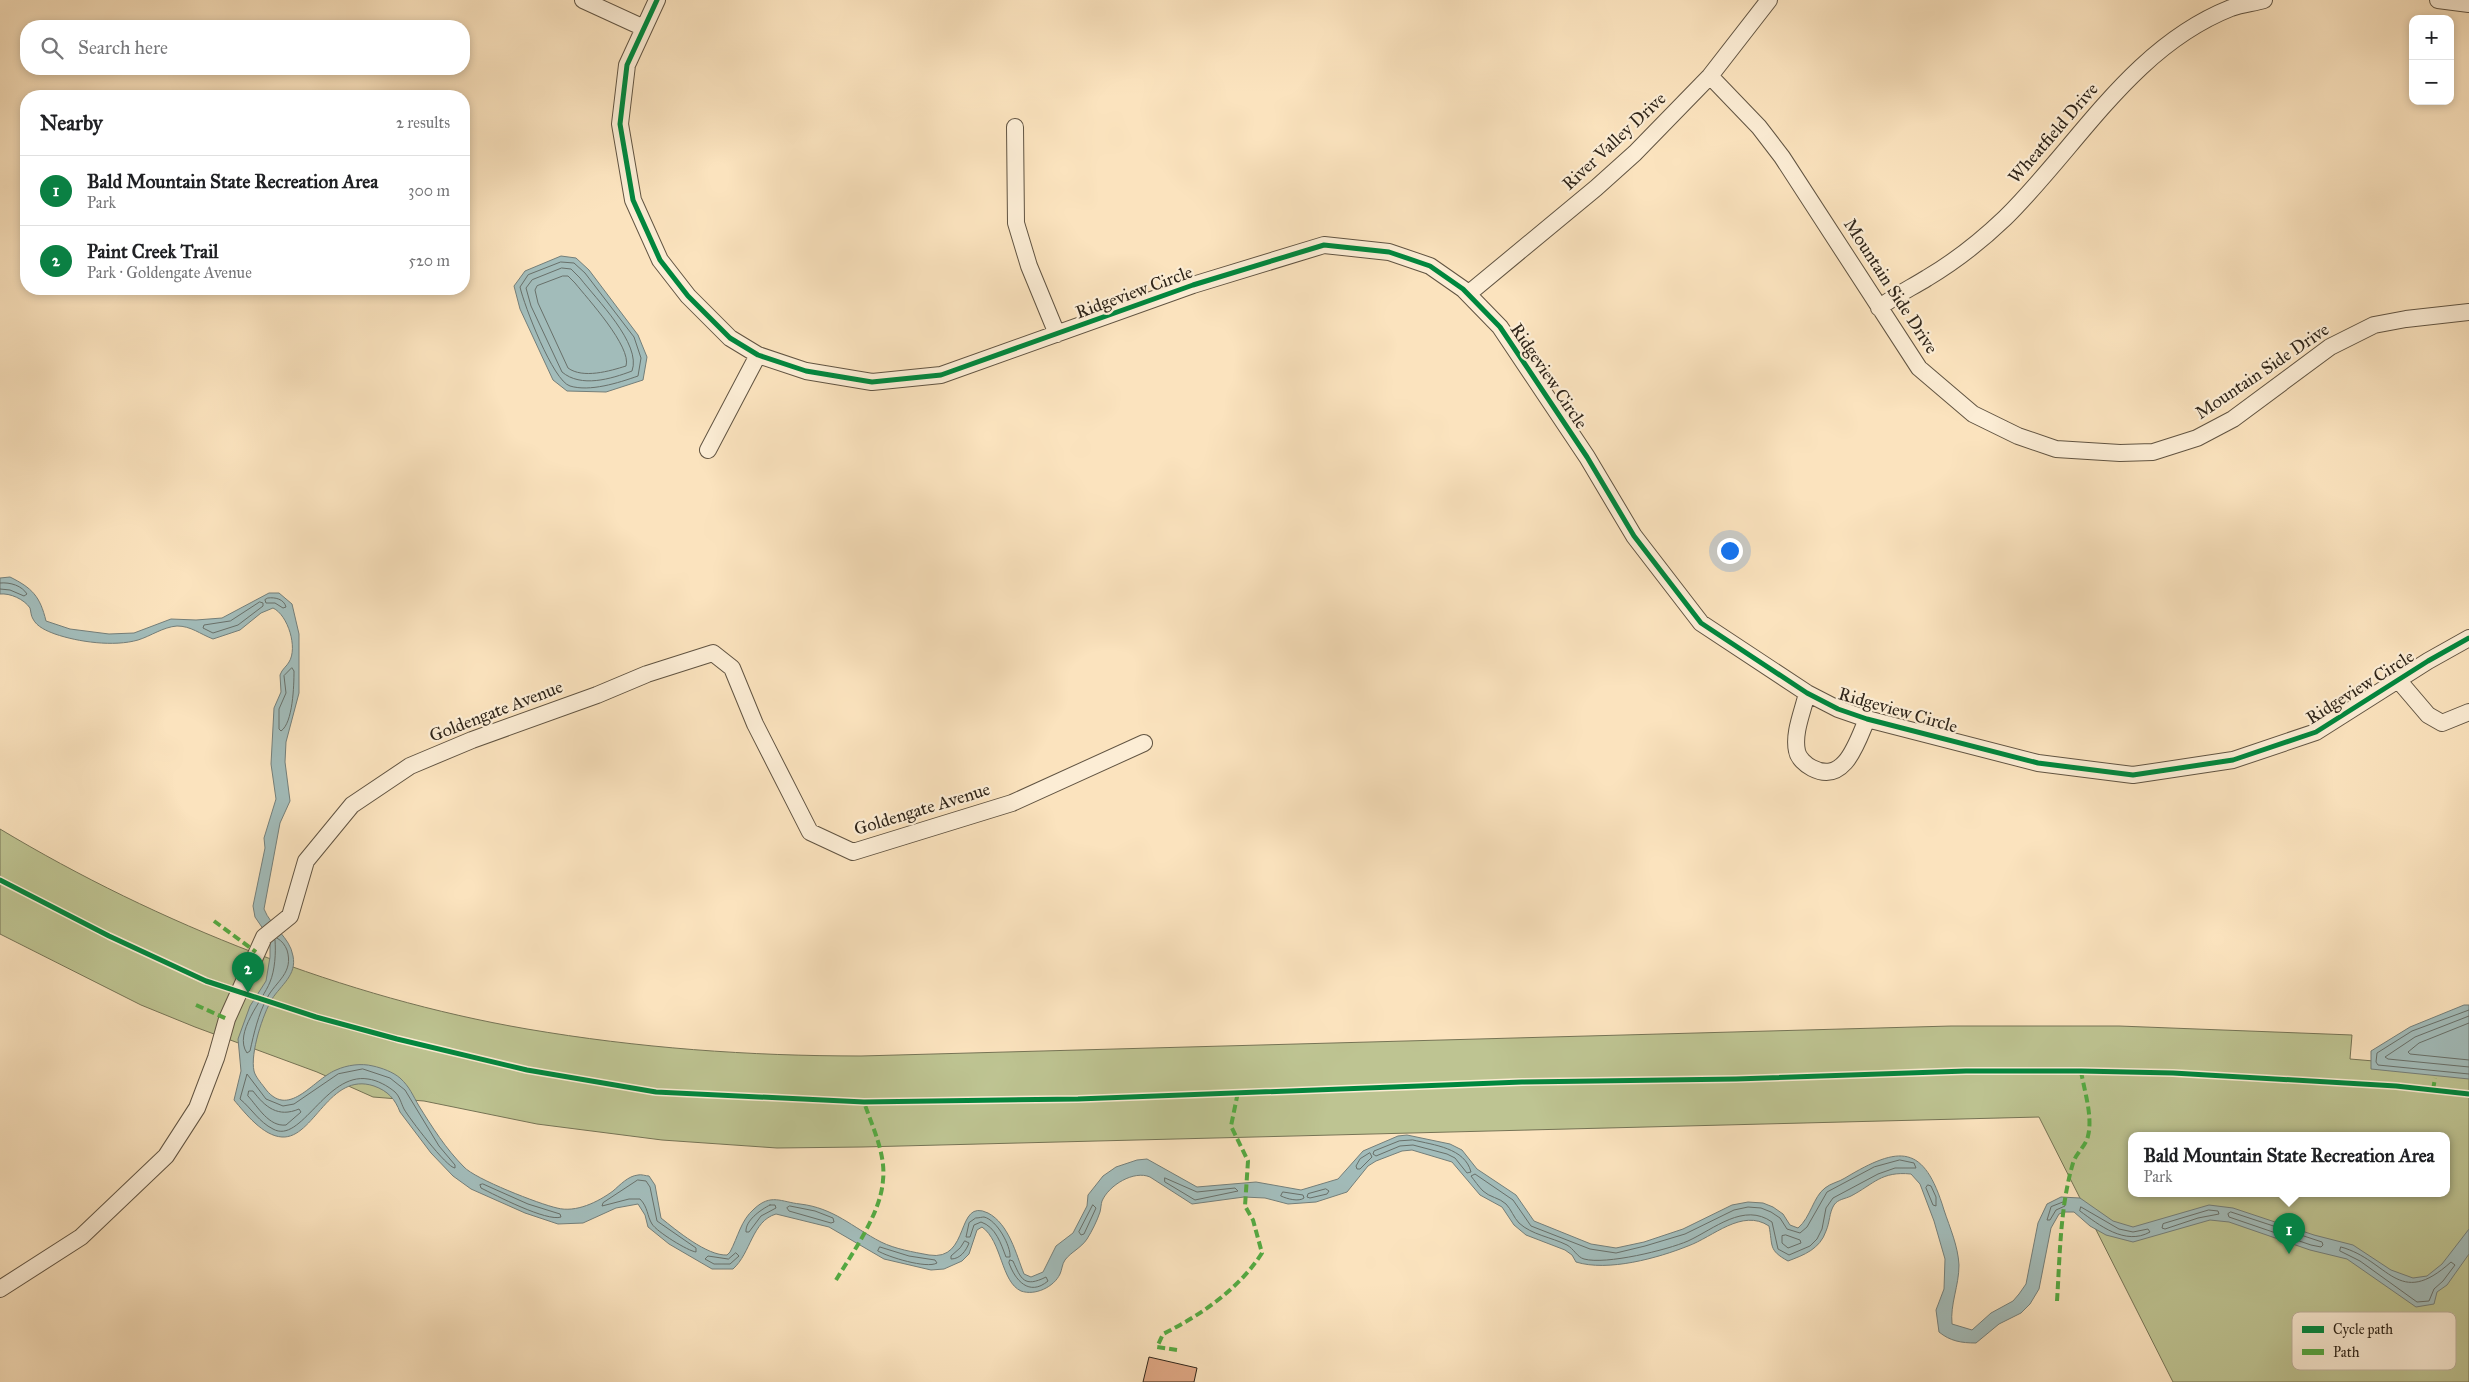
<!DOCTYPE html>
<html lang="en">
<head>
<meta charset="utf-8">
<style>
  :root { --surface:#fff; --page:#f2f2f2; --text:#202124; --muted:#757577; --line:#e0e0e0; --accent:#0b8043 }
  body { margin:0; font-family:"IM FELL Great Primer",serif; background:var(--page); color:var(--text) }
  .controls { position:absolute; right:15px; top:15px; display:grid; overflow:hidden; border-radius:10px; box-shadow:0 2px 8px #0003 }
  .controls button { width:45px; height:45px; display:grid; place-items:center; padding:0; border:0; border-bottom:1px solid var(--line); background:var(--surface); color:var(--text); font:25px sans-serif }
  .you { position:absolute; left:1729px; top:550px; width:18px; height:18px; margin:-12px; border:4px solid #fff; border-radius:50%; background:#1a73e8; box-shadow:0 0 0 8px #1a73e833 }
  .badge { display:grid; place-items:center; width:32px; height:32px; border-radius:50%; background:var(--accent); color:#fff; font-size:16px; font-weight:700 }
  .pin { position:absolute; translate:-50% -41px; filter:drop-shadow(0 1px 2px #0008) }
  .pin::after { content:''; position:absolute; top:26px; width:18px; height:15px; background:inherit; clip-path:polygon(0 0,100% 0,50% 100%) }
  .popup { position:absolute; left:2128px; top:1132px; width:322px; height:65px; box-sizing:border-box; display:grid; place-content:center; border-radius:10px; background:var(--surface); filter:drop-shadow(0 1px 4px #0005); font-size:16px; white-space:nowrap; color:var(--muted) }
  .popup b { font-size:19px; color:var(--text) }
  .popup::after { content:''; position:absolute; left:50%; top:100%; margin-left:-10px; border:10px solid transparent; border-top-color:var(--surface) }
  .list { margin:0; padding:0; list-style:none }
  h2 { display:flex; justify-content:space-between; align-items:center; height:65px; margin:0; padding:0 20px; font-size:21px }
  h2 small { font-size:16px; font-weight:400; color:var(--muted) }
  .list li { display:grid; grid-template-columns:32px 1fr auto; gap:15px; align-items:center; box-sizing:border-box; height:70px; padding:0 20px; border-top:1px solid var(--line) }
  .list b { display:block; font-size:19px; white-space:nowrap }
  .list p { margin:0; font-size:16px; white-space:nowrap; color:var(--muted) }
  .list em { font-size:16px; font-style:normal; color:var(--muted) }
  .icon { flex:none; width:28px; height:28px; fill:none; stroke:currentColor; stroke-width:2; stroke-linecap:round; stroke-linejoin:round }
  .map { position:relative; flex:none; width:2469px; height:1382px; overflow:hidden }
  .search { position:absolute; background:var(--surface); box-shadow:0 2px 8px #0003; left:20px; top:20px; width:450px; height:55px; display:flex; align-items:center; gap:12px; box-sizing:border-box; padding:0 18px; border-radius:20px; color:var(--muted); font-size:19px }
  .panel { position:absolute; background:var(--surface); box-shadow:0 2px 8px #0003; left:20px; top:90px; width:450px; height:205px; border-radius:20px }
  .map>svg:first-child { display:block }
</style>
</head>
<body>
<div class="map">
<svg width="2469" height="1382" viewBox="0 0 2469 1382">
  <rect width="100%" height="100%" fill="#fbe3be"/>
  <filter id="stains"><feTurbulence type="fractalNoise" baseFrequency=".004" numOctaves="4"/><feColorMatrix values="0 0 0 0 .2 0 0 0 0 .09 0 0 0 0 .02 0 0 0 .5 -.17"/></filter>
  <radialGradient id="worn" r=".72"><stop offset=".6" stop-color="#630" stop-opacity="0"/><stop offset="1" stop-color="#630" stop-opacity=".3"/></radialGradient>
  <path fill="#bec492" stroke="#767456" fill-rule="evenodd" d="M0,829C158,924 346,998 527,1029C638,1048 749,1056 861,1056L1951,1026H2119L2352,1035L2350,1059L2469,1069V1382H2173L2039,1117L862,1147L777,1148L662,1140L537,1124L424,1101L373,1097L317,1072L195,1027L141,1005L0,934ZM2132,1135H2446V1193H2132Z"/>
  <path fill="#a2bcba" stroke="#747f7a" d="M561,256L576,258L589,270L638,335L647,357L643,380L606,392L567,391L553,380L520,309L514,286L525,271Z
    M10,577C32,588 40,596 46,621L70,629L109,634L134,633L171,619L196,620L222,618L269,593H279L292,604L299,634V693L286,742L285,762L290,801L280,823L264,909C271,927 290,937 293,956C297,975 281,985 272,999C263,1014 250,1053 254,1071C255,1076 261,1083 264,1087C288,1121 312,1080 336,1070C347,1065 361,1063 373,1066C382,1068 393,1072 400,1078C410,1087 413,1096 419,1106C432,1127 446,1149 464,1167C475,1179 539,1204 557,1208C576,1213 598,1202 613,1191C620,1185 628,1176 638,1175C641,1174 646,1176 649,1176L655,1185L661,1218C676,1230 707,1256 727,1255L730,1252C738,1237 741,1220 754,1209C771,1193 781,1202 800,1204C834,1208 852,1227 881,1242C895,1249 913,1252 929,1255C971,1262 955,1197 988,1213C1009,1224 1016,1254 1024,1274L1031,1277L1043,1272L1056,1246L1073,1233L1087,1206L1088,1195L1103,1176L1116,1167L1137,1160L1147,1159L1197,1187L1256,1182L1301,1190L1338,1179L1363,1151L1398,1136L1407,1135L1450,1144L1462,1150L1477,1169L1516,1195L1534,1221L1591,1244L1616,1248L1644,1242L1683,1229L1732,1205L1748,1202L1763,1203L1773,1207L1783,1214L1790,1225L1798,1228C1811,1217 1813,1197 1825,1188C1831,1183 1839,1182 1845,1178C1900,1145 1924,1144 1944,1210C1950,1228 1958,1246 1959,1265C1959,1286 1950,1304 1952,1324L1972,1330L1991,1313L2013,1301L2019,1294L2026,1284L2038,1223L2047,1204L2061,1197L2080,1198L2113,1221L2133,1227L2209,1205L2233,1208L2314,1235L2353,1245L2391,1270L2413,1278L2427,1276L2442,1264L2469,1229V1254L2447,1285L2437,1292L2434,1304L2416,1307L2347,1259L2310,1250L2229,1222L2210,1220L2133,1242L2106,1235L2090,1226L2074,1212H2064L2059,1214L2051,1228L2039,1289L2030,1304L2021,1313L1999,1324L1976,1343C1961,1343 1950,1341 1939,1332L1936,1310L1944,1289L1945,1259L1934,1221L1920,1184L1911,1174C1881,1171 1874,1184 1851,1196C1845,1199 1838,1199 1834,1205C1829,1213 1830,1222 1826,1231C1820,1249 1804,1255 1788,1261C1768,1250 1773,1246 1769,1226C1742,1208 1713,1237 1688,1246C1658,1258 1608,1272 1576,1262L1572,1255L1565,1250L1526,1235L1514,1225L1502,1207L1480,1195L1452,1162L1412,1150L1402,1151L1376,1161L1368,1166L1347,1192L1316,1202L1288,1204L1265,1198L1244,1197L1192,1204L1150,1177C1134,1170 1109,1185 1102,1201C1101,1204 1101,1208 1100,1212C1097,1221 1092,1231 1087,1239C1081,1248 1071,1252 1065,1260C1062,1264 1062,1270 1060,1274C1054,1287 1035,1296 1021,1291C1001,1282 1002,1241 982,1227L977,1230L969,1254L962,1261L944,1269L931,1270L884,1259L829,1227L776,1214C752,1221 751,1253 733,1269H712L669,1244L648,1227L645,1215L638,1204L616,1208L583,1223L558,1224L525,1213L471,1189L453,1176L431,1153L400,1112C395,1099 388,1091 374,1086C329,1071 314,1139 282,1137C263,1136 245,1113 234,1100L241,1071L238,1039L250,1006L266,981L270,957V939L255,917L253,906L265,848L264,838L276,799L271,764L274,708L281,692L280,675C282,669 287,666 289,662C298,648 288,615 273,608L261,613L240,630L213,639C200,634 191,626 177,626C163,627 151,636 138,640C114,647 78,642 55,634C47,631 37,627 33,619C31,616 31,612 30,608C24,599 10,593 0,594V578Z
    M2464,1005H2469V1079L2371,1069V1051L2410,1027Z"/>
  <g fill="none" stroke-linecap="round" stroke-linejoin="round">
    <path stroke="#68706a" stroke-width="1" d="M561,262L574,263L585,273L634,337L641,358L638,376C618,383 590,392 570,386C553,381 524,305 520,287L528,275Z
      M562,268L571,269L580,278C596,299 642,344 632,371C611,379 581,388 562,372L531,306L526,288L532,280Z
      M563,276H568L575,283C587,298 632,347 626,366C610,371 583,379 568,368L538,303L535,290L537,286Z
      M0,583C11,582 22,586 27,594L24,596L10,590L0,589
      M268,598C275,597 284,599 286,607L283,608L275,603H266L265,600Z
      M260,602L263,603V606L238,625L213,633L203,628L204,625L230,621Z
      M292,668L294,671C294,685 293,723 281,731L279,729V709L286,693L284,676Z
      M275,940C276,953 275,970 270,982C263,1000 233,1033 247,1053L250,1051C254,1033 258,1015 267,998C276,981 294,973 287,950C285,945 282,941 277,938
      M2469,1010L2412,1031L2377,1053L2376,1062L2378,1065L2469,1074
      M2469,1016L2415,1037L2385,1057L2388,1059L2469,1067
      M2469,1023L2419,1043L2408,1052L2410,1054L2469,1060
      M363,1069L390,1078L405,1090L439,1146L455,1165V1168C447,1168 409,1118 404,1109C401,1103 400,1097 395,1092C388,1086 377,1080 368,1079C326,1072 301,1145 273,1129C259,1122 252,1109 240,1099L247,1074L266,1099L283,1106L294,1104L338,1074Z
      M249,1091H253C265,1107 278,1118 299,1109L301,1112L286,1125C269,1127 258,1107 248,1096Z
      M1413,1140C1434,1145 1465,1148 1471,1172L1467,1173L1455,1158L1447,1154L1413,1145L1400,1146L1376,1156L1373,1154L1374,1151L1399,1141Z
      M1370,1153L1372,1157L1360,1169H1357L1356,1166L1360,1159Z
      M1900,1160L1914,1163L1916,1168H1895L1878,1174L1833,1198L1826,1208L1822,1229L1817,1239L1810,1246L1789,1255L1778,1249L1772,1222C1744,1202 1714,1229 1688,1241C1667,1250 1606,1265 1584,1259C1577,1257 1574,1249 1567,1245C1551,1237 1532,1235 1519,1223C1514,1218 1511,1209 1506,1204C1500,1198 1489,1197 1483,1191C1479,1187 1474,1180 1471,1176L1475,1174L1513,1200L1531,1226L1590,1249L1616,1253L1645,1246L1685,1234L1734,1210L1748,1207L1761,1208L1771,1212L1780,1218L1787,1229L1800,1233L1807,1227L1827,1192L1874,1167Z
      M1165,1178L1197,1192L1235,1188L1238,1191L1195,1200L1165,1182Z
      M638,1180L646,1181L650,1187L657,1221L696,1248V1252C688,1251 657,1232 652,1224C647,1216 648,1207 640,1199H629L602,1206L603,1203Z
      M483,1184L528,1204L560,1214L561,1217C547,1222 495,1195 481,1188L480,1185Z
      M1928,1185L1931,1186L1936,1197V1206L1933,1205L1926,1188Z
      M1326,1189L1329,1191L1327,1194L1310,1198L1307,1197L1308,1194Z
      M1283,1192L1303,1195L1304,1198C1299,1202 1287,1199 1281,1196Z
      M2064,1202L2065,1206L2056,1210L2050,1220H2047L2051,1207Z
      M770,1205H775L776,1208L761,1216L749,1232H746C745,1221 760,1210 770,1205Z
      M1093,1205L1096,1208L1084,1234L1081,1235L1079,1232Z
      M790,1206L815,1211L833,1218L834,1222L831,1223L789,1211L787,1208Z
      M2081,1207L2119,1229L2133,1232L2148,1229L2150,1232C2125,1246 2099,1225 2080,1211Z
      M2209,1210L2218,1211L2219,1214L2198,1218L2165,1229L2162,1228L2163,1224Z
      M2231,1212L2322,1242L2323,1245L2321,1247L2311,1245L2229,1217L2228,1214Z
      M976,1218C979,1218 982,1217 984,1217C997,1220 1011,1246 1010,1257H1006C1001,1244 996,1227 981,1222L974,1225L970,1237H966L969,1223Z
      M1786,1235L1800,1240L1801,1243L1788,1248L1782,1243V1236Z
      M965,1241L969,1243C966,1251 960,1259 951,1259V1256L960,1248Z
      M880,1247L909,1256L935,1260L937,1263C927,1269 888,1257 878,1251Z
      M2341,1247C2389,1260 2398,1310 2451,1262L2455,1265L2443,1281L2434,1289L2429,1301L2417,1302L2360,1261L2340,1251Z
      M736,1253L739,1256L730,1264H714L705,1259L708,1256L728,1259Z
      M1010,1260L1013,1261C1021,1279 1024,1288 1046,1277L1048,1281C1029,1297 1015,1280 1009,1263Z"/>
  </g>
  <path fill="#dfa784" stroke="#2e2419" d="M1149,1357L1197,1368L1194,1382H1143Z"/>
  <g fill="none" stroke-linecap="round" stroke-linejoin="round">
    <g stroke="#615442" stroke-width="18">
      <path id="street" d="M583,0L644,28
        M657,0L627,65L620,124L633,200L660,260L688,296L730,338L758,355L806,371L872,382L941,375L1193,285L1324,245L1389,252L1430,266L1463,289L1500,327L1587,457L1634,536L1701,623L1807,693L1838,709L1867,719L2038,763L2133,775L2233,760L2316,732L2428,661L2469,638
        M2438,0L2469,4
        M1710,76L1759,127L1782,157L1919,368L1973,414L2018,436L2056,449L2120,453L2153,452L2197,438L2233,419L2330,347L2374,325L2406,319L2469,312
        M1015,127L1016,223L1029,266L1057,334
        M1468,294L1596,188L1635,153L1710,76L1769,0
        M1879,308C1894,296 1911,288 1927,278C1954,262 1983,239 2005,218C2078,146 2132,47 2231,8C2242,4 2254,3 2264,0
        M708,450L758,355
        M2399,681L2428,715L2442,723L2469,712
        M1807,693C1803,711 1793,733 1797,751C1798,758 1806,765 1812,768C1845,785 1857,742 1867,719
        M0,1289L81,1237L166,1156L197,1108L216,1058L227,1019L264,937L290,916L306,861L352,805L410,766L472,740L597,695L647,674L713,653L732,668L755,724L810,832L853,852L1012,803L1144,743"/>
    </g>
    <use href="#street" stroke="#fcedd5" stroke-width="16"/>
    <path stroke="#54aa42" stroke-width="4" stroke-dasharray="8 4" stroke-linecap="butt" d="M214,921L256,952
      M196,1005L227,1019
      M2433,1090L2435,1078
      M836,1280C853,1252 881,1213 883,1180C886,1154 872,1126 864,1102
      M2057,1301C2060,1255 2060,1207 2073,1163C2076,1153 2086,1146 2088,1136C2093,1116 2084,1090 2081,1071
      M1177,1350L1157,1347L1163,1334C1201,1315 1239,1289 1262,1253L1253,1220L1245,1206L1248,1161L1231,1126L1238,1092"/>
    <g stroke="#fcedd5" stroke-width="8">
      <path id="cycleway" d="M657,0L627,65L620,124L633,200L660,260L688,296L730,338L758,355L806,371L872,382L941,375L1193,285L1324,245L1389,252L1430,266L1463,289L1500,327L1587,457L1634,536L1701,623L1807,693L1838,709L1867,719L2038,763L2133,775L2233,760L2316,732L2428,661L2469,638
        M0,880L109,936L206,981L316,1017L397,1039L527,1070L656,1092L864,1102L1078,1099L1522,1082L1736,1079L1966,1071H2081L2173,1073L2396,1086L2469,1094"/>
    </g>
    <use href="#cycleway" stroke="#00873e" stroke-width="5"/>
  </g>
  <g text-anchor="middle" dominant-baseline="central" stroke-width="4.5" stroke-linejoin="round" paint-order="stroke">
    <g font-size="18" fill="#2e2419" stroke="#fcedd5">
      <text transform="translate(2053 133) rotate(-49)">Wheatfield Drive</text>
      <text transform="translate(1614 141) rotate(-43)">River Valley Drive</text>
      <text transform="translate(1891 286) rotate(57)">Mountain Side Drive</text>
      <text transform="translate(1134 292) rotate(-20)">Ridgeview Circle</text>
      <text transform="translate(2262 371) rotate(-34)">Mountain Side Drive</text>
      <text transform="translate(1549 376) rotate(56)">Ridgeview Circle</text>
      <text transform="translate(2360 687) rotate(-32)">Ridgeview Circle</text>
      <text transform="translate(1898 710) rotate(16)">Ridgeview Circle</text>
      <text transform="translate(496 711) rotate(-21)">Goldengate Avenue</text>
      <text transform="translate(922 809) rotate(-17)">Goldengate Avenue</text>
    </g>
  </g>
  <rect x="2292" y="1312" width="164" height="58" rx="8" fill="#fcedd5" stroke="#beb19d" stroke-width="1"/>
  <rect x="2302" y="1326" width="22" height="7" fill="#00873e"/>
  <rect x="2302" y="1349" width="22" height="6" fill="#54aa42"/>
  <g font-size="14" fill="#2e2419">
    <text x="2333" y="1334">Cycle path</text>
    <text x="2333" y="1357">Path</text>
  </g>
  <rect width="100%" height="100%" filter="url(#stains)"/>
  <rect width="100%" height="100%" fill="url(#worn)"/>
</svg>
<div class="controls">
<button>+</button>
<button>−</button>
</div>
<div class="you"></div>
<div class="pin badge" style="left:2289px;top:1254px">1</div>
<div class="popup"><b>Bald Mountain State Recreation Area</b>Park</div>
<div class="pin badge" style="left:248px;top:993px">2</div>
<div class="search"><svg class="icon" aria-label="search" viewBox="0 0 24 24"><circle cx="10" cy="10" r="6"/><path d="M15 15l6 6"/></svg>Search here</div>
<section class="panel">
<h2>Nearby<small>2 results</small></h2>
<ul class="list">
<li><span class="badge">1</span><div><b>Bald Mountain State Recreation Area</b><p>Park</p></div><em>300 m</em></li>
<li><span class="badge">2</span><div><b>Paint Creek Trail</b><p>Park · Goldengate Avenue</p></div><em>520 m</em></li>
</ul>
</section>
</div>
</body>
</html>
